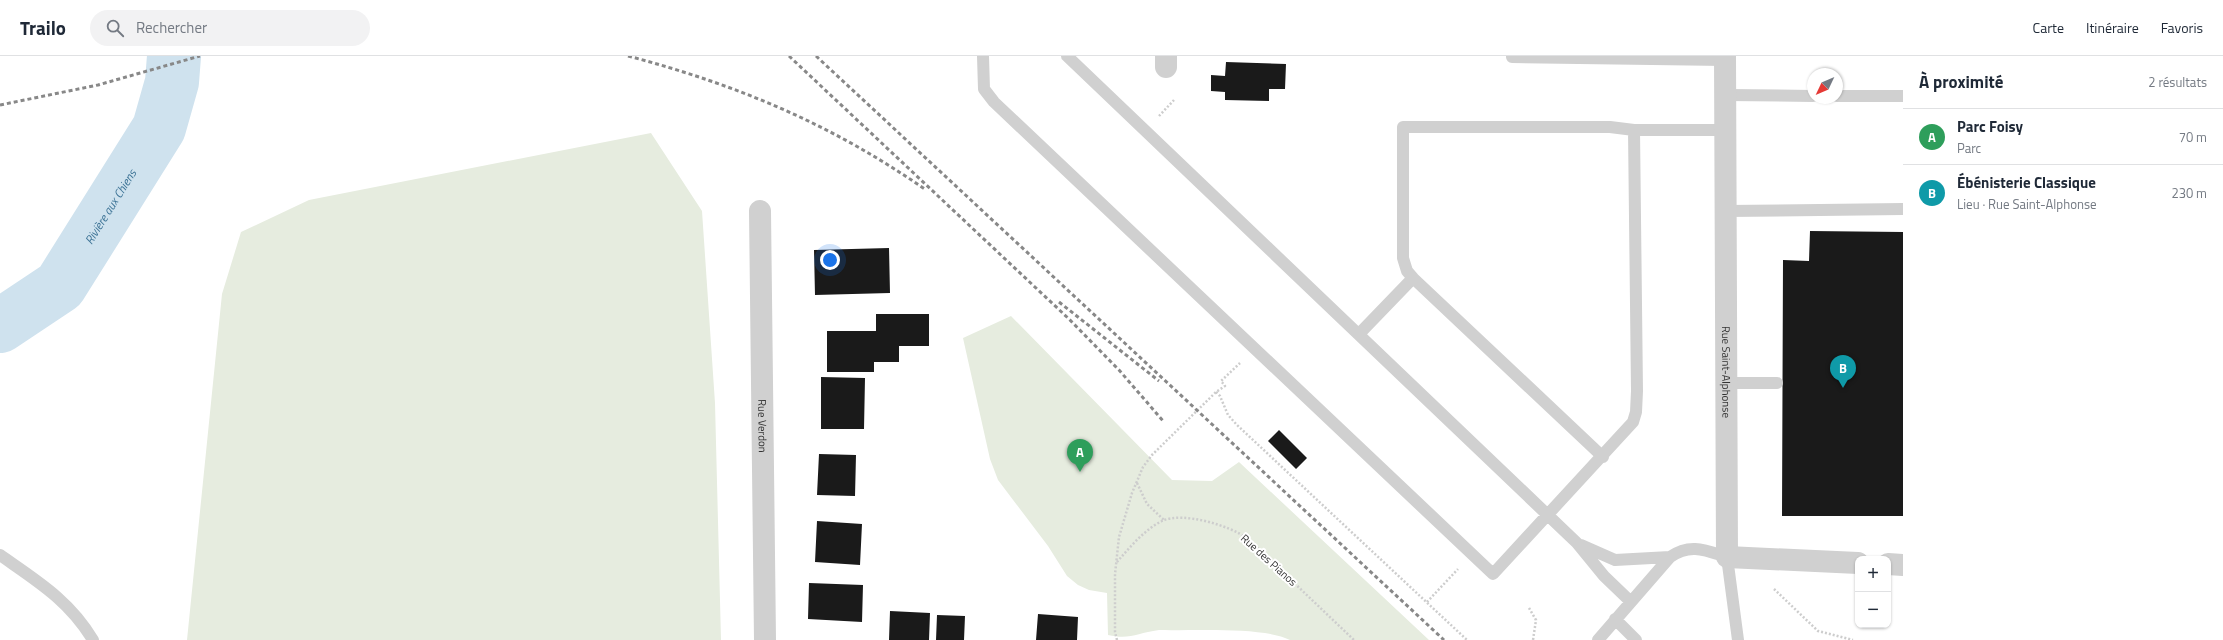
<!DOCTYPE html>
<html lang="fr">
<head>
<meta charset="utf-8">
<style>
  :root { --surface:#fff; --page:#f2f2f3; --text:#1f2937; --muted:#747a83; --line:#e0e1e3; --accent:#2563eb }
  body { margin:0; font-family:"Titillium Web",sans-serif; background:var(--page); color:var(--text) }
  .controls { position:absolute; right:12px; bottom:12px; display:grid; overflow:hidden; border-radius:8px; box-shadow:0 1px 3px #0004 }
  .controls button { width:36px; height:36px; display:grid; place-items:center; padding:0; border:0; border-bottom:1px solid var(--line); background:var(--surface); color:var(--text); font:20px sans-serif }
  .compass { position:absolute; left:1807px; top:12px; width:36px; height:36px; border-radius:50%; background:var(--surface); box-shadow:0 1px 3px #0004; rotate:226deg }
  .you { position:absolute; left:830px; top:204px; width:14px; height:14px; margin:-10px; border:3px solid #fff; border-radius:50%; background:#1a73e8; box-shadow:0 0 0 6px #1a73e833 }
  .badge { display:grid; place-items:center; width:26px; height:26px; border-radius:50%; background:var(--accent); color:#fff; font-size:13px; font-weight:700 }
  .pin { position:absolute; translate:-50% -33px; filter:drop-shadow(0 1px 2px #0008) }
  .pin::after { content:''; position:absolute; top:21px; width:14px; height:12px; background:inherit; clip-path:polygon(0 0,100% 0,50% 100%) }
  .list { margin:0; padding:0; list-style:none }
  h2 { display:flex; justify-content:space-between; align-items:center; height:52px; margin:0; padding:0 16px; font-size:17px }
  h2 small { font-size:13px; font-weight:400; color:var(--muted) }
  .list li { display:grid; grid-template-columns:26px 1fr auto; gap:12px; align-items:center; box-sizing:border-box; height:56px; padding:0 16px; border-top:1px solid var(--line) }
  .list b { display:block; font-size:15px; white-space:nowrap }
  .list p { margin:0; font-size:13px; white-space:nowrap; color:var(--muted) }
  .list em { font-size:13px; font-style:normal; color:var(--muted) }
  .icon { flex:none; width:22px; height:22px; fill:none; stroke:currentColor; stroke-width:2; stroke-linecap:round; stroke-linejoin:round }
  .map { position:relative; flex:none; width:1903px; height:584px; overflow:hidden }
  header { display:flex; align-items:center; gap:24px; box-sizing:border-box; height:56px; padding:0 20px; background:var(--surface); border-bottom:1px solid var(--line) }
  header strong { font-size:19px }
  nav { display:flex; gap:22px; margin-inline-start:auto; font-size:14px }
  .search { width:280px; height:36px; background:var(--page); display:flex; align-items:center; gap:10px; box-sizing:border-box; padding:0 14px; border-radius:22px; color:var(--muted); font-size:15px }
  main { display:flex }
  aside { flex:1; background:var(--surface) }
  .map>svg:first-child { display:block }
</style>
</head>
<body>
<header>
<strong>Trailo</strong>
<div class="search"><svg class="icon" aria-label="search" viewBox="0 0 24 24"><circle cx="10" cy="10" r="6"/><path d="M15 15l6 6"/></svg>Rechercher</div>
<nav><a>Carte</a><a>Itinéraire</a><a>Favoris</a></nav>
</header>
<main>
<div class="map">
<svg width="1903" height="584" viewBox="0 0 1903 584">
  <rect width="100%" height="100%" fill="#fff"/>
  <path fill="#e6ecdf" d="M651,77L702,155L715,347L721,584H187L222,238L241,176L309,144Z
    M1011,260L1172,424L1212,425L1239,406L1429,584H1290C1262,570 1193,575 1159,574C1137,577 1130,584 1108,579L1107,537L1089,534L1078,529L1067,520L1048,490L998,424L990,403L963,282Z"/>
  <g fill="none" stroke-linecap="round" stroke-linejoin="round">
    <path stroke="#cfe2ee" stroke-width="54" id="s1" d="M0,270L60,230L159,72L172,26L174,0"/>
  </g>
  <path fill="#1a1a1a" d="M1226,6L1286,8L1285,33H1269V45L1225,44V36L1211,35V19L1225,20Z
    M1810,175L1903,176V460H1782L1783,204L1809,205Z
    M889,192L890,237L815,239L814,194Z
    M876,258H929V290H899V306H874V316H827V275H876Z
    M821,321L865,322L864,373H821Z
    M1279,374L1307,402L1296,413L1268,385Z
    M819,398L856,399L855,440L817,439Z
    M817,465L862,468L860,509L815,506Z
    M809,527L863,529L862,566L808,563Z
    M890,555L930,557L929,584H889Z
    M1038,558L1078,561L1077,584H1036Z
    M937,559L965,560L964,584H936Z"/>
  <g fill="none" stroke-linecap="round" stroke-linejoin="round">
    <path stroke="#cdcdcd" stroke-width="2.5" stroke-dasharray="2 2" stroke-linecap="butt" d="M1159,60L1174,44
      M1216,336L1220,340L1228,359L1237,369L1467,584
      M1137,427L1147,448L1164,464
      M1117,506C1130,491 1144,474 1162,465C1183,455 1230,470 1247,482L1354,584
      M1774,533L1818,575L1853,584
      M1427,546L1458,513
      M1529,552L1536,564L1533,584
      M1117,584L1115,576V518L1119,481L1132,437L1143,411L1152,399L1216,336L1225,330L1221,325L1240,307"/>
    <path stroke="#d0d0d0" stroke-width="12" d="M983,0L984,33L994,46L1493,518L1633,366L1636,356L1637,335L1634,74
      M1067,0L1577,487L1604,520L1630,545
      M1512,1L1725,4
      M1726,39L1813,40
      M1837,40H1903
      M1726,155L1903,153
      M1413,222L1407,215L1403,202V71H1610L1634,74H1725
      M1359,278L1413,222L1603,401
      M1727,327H1777
      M1581,489L1615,504L1670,501
      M0,499C37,525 69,544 93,584
      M1615,563L1636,584
      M1598,584L1670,501C1690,487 1705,494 1727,501L1738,584"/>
    <g stroke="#d0d0d0" stroke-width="22">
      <path d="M1166,0V11"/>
      <path id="s2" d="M1725,0L1727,501L1858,507"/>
      <path id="s3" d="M760,155L765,584"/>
      <path d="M1888,508L1903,509"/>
    </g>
    <path stroke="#888" stroke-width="3" stroke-dasharray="4 3" stroke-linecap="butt" d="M628,0C738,29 833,69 926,134
      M789,0L1069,263L1119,314L1164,366
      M816,0L1444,584
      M0,49L98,29L200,0
      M1059,246L1159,325"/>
  </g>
  <g text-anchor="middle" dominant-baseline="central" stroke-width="4" stroke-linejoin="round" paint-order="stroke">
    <g font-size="11" fill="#333" stroke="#fff">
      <text stroke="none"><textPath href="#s2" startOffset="316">Rue Saint-Alphonse</textPath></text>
      <text stroke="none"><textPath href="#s3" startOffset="215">Rue Verdon</textPath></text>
      <text transform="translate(1269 504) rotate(42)">Rue des Pianos</text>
    </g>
    <g font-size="12" font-style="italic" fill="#3f7597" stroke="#fff">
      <text stroke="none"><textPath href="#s1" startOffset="166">Rivière aux Chiens</textPath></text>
    </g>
  </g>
</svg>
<div class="controls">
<button>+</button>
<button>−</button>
</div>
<svg class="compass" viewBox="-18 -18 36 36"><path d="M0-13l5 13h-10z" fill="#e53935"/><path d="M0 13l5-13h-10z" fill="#747a83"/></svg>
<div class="you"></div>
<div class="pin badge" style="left:1080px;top:416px;background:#2e9e5b">A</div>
<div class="pin badge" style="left:1843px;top:332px;background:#0f9aa8">B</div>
</div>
<aside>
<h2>À proximité<small>2 résultats</small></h2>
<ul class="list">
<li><span class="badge" style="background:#2e9e5b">A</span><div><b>Parc Foisy</b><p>Parc</p></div><em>70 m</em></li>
<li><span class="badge" style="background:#0f9aa8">B</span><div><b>Ébénisterie Classique</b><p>Lieu · Rue Saint-Alphonse</p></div><em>230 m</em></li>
</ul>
</aside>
</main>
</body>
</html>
